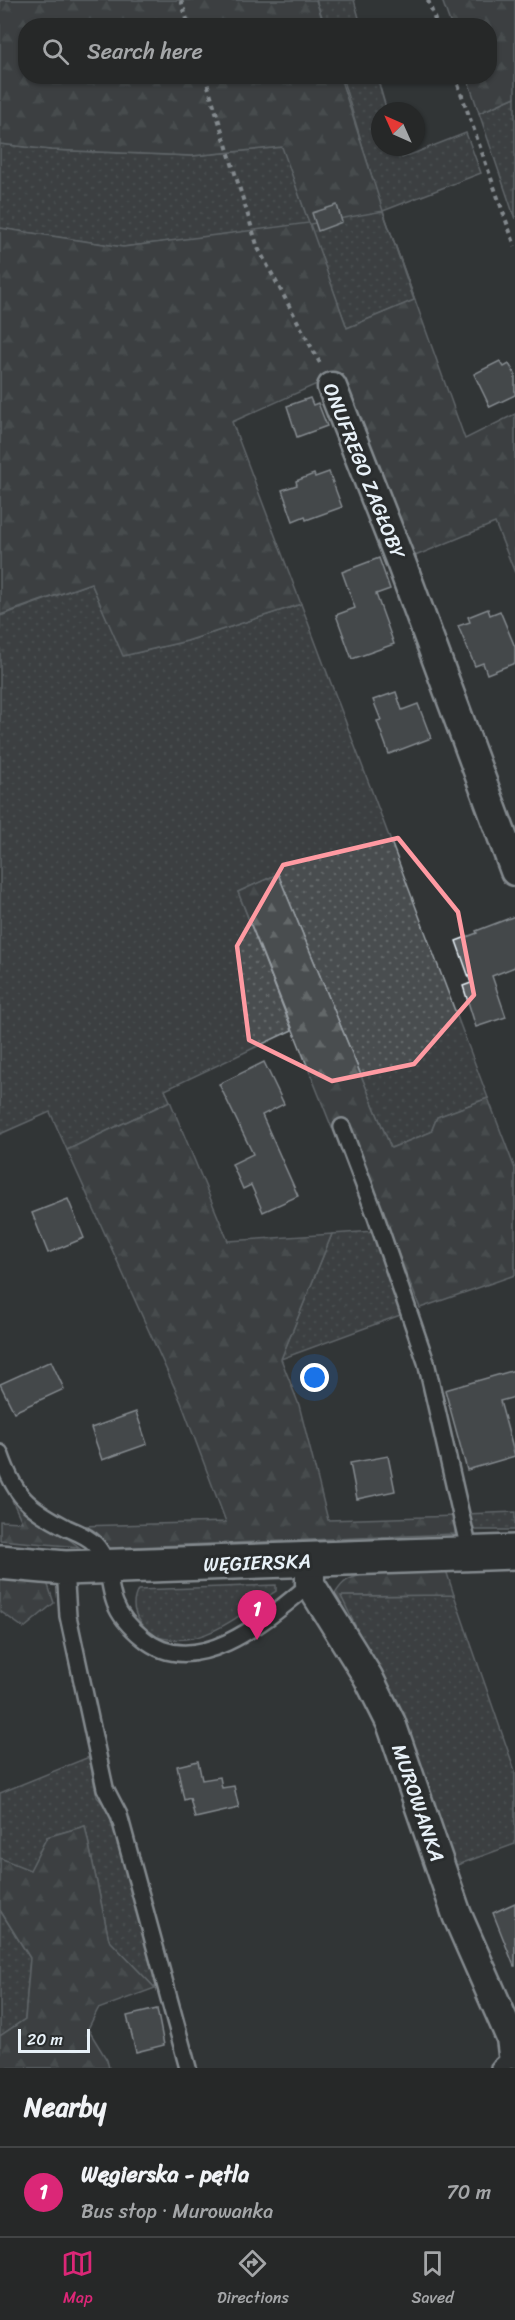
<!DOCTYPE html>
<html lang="en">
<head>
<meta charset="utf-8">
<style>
  :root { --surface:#262828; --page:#323434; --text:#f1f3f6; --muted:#a4a6a8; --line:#424445; --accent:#db2777 }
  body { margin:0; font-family:Sriracha,sans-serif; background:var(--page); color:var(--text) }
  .compass { position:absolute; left:371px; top:102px; width:54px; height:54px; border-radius:50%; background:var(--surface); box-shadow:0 2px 4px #0004; rotate:315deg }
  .scale { position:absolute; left:18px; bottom:15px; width:72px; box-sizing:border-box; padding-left:6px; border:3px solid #e8f1f8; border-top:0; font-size:16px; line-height:21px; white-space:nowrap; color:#e8f1f8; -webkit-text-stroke:4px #2a2d2e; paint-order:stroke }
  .you { position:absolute; left:315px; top:1378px; width:21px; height:21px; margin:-15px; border:4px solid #fff; border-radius:50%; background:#1a73e8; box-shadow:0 0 0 9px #1a73e833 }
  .badge { display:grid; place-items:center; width:39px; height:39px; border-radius:50%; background:var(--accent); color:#fff; font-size:20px; font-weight:700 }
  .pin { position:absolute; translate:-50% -50px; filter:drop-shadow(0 2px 3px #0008) }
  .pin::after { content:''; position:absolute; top:32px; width:21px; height:18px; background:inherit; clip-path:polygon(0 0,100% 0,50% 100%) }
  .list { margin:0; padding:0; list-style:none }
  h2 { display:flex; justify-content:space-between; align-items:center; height:78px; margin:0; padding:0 24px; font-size:26px }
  h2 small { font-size:20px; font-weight:400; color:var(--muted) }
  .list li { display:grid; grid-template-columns:39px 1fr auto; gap:18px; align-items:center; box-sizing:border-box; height:90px; padding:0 24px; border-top:2px solid var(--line) }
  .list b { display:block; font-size:22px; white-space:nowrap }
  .list p { margin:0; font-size:20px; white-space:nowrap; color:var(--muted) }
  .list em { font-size:20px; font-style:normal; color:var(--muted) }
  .icon { flex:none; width:33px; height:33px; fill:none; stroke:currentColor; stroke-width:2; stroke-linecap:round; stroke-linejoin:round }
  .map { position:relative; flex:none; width:515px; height:2068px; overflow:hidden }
  .search { position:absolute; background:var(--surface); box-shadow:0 2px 4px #0004; left:18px; right:18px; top:18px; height:66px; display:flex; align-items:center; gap:15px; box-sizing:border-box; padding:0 21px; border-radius:24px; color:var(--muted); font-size:22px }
  .sheet { height:168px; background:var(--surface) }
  nav { display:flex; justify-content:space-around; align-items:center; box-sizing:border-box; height:84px; border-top:2px solid var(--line); background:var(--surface); font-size:16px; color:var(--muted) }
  nav a { display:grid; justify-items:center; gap:3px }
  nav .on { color:var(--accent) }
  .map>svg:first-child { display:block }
</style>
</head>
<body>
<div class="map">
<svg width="515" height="2068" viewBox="0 0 515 2068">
  <defs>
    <pattern id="grass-dots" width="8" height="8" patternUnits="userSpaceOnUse" patternTransform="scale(1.5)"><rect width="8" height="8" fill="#494d4f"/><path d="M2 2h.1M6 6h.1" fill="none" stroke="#636769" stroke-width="1.8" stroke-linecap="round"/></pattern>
    <pattern id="forest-firs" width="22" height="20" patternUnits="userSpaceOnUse" patternTransform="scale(1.5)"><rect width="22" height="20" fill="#494d4f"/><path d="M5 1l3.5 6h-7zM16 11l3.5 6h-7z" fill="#636769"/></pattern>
  </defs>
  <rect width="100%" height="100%" fill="#323536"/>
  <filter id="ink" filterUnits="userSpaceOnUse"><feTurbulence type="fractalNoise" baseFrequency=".0167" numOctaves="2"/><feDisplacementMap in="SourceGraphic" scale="12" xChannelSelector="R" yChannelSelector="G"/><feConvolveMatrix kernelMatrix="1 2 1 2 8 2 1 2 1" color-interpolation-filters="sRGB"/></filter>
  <g filter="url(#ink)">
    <path fill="url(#grass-dots)" stroke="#989fa4" stroke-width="1.5" d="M316,0H354L361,25H325Z
      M342,77H377L387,111H380V147H398L402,158L466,133L481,173L383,211L415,300L347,328L309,224L123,247L0,228V144L51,150L192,156L283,147L309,223L382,211Z
      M515,97V219L479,113Z
      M91,583L124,656L187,641L301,604L488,1098L437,1117L431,1132L391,1148L278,874L238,892L292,1030L165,1090L170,1101L67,1150L50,1112L0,1134V616Z
      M374,1231L403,1314L281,1359L332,1234Z
      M515,1512V1530H471L465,1514Z
      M276,1585V1591L270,1595C233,1619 198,1652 151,1635C138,1620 128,1609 138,1590Z
      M454,1595L515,1771V1844L446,1869L397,1713L340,1596Z
      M89,1757L97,1797L113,1815L164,1986L155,1988L109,1940L85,1826L47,1837L30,1871L0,1858V1793Z
      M0,1910L30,1958L25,2019L0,2036Z"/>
    <path fill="url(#forest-firs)" stroke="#989fa4" stroke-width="1.5" fill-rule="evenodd" d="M0,0H316L324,25L26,26V76L340,77L383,211L465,439L515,414V573L495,523L408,559L339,374L232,422L301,604L187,641L123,656L91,583L0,615V228L123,247L309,223L282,147L192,156L51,150L0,144ZM383,211L414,300L347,328L310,224Z
      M442,0H515V97L479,113L467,77L490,76V26L451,25Z
      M278,874L391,1148L431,1132L437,1117L488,1098L515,1169V1275L420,1308L346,1122L332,1128L238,892Z
      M170,1101L228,1241L332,1234L281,1359L299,1405L328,1520L456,1516L455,1534L110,1548L99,1536L79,1526L226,1522L181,1402L67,1150Z
      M8,1491L31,1514L53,1527L79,1547L0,1540V1521L22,1522Z
      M446,1570L454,1595L341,1596L378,1673L333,1597C338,1589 343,1581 352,1578C377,1567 418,1571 446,1570Z
      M0,1578L47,1582L54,1603L24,1628L0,1611Z
      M85,1826L109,1940L155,1988L98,2009L88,2029L107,2060L109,2068H0V2036L25,2019L30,1958L0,1910V1858L30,1870L47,1837Z"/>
    <path fill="#5c6063" stroke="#e8f1f8" stroke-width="1.5" d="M337,205L342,222L318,231L312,213Z
      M500,361L504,367L509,364L515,374V395L490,407L474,374Z
      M310,398L313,405L318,403L327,426L297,437L287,406Z
      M329,472L342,507L306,520L305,516L293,521L282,490L297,485L296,481L314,474L315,477Z
      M379,558L390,589L376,594L394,644L352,659L336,615L355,608L342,572Z
      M488,609L490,615L500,611L515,647V663L487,674L483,663L475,666L458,626L470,622L468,617Z
      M396,692L402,710L418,704L431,738L389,754L377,721L381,720L373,700Z
      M515,916V967L492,976L506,1017L476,1027L463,986L471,983L456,941L477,933L476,931Z
      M264,1062L284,1104L262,1115L298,1196L263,1212L251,1185L243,1189L232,1164L253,1154L219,1084Z
      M68,1199L84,1238L48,1253L32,1213Z
      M51,1361L64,1389L14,1412L0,1384Z
      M515,1370V1397L500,1401L515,1456L467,1470L445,1390Z
      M136,1412L147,1444L102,1460L91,1428Z
      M388,1456L395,1491L357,1499L350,1463Z
      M198,1761L202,1780L220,1777L222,1788L234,1786L239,1808L195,1818L190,1798L184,1800L177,1766Z
      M515,1903V1966H514L493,1913Z
      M157,2009L164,2045L136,2052L127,2016Z"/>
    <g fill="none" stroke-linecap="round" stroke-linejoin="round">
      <g stroke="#e8f1f8" stroke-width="20">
        <path id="lane" d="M342,1127L375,1214L426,1362L470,1554
          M0,1453C15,1497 27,1507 67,1528C76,1532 88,1536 95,1544C111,1561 107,1582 115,1603C120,1617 132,1629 143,1638C196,1683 269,1618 310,1584
          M65,1568L68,1616L105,1788L119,1815L188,2068
          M499,2068L515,2054"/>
      </g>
      <g stroke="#e8f1f8" stroke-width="33">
        <path id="street" d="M332,387L402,565L515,871
          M310,1561V1584L368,1677L391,1723L457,1915L511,2038L513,2054"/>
      </g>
      <g stroke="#e8f1f8" stroke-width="38">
        <path id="secondary" d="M0,1562L65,1568L515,1552"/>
      </g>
      <path stroke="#e8f1f8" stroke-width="4" stroke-dasharray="4.5 4.5" stroke-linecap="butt" d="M181,0L189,26
        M428,0L437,26
        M205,76L258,248L321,365
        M455,76L515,246"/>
      <use href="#lane" stroke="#2a2d2e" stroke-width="15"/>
      <use href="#street" stroke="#2a2d2e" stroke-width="28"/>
      <use href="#secondary" stroke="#2a2d2e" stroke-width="33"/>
    </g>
  </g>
  <path d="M0 0H515V2068H0ZM398,838L458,912L474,995L414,1064L332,1081L249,1040L237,946L283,865Z" fill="#323536" fill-opacity=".55" fill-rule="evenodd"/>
  <path fill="none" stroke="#ff9aa2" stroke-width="4.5" stroke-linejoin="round" d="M398,838L458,912L474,995L414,1064L332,1081L249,1040L237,946L283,865Z"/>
  <g text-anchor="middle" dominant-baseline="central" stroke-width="6" stroke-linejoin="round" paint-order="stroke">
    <g font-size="20" fill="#e8f1f8" stroke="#2a2d2e">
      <text transform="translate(364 471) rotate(68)">ONUFREGO ZAGŁOBY</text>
      <text transform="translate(257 1563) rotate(-2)">WĘGIERSKA</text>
      <text transform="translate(418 1803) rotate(71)">MUROWANKA</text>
    </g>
  </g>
</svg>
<svg class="compass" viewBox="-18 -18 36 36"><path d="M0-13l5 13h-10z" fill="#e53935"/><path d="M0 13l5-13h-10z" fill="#a4a6a8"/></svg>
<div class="scale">20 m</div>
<div class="you"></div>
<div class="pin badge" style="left:257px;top:1640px">1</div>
<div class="search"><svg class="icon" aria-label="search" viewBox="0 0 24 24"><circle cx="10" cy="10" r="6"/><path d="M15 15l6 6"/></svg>Search here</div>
</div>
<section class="sheet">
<h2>Nearby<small></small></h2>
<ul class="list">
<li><span class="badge">1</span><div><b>Węgierska - pętla</b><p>Bus stop · Murowanka</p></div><em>70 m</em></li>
</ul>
</section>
<nav>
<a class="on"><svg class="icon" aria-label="map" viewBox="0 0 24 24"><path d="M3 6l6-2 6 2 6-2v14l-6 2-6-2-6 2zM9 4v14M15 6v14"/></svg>Map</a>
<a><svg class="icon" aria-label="directions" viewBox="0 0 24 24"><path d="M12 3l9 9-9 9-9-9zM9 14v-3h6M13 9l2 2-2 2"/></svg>Directions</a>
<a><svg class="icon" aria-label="saved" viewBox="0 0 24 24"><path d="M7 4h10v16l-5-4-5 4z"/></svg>Saved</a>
</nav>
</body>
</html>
